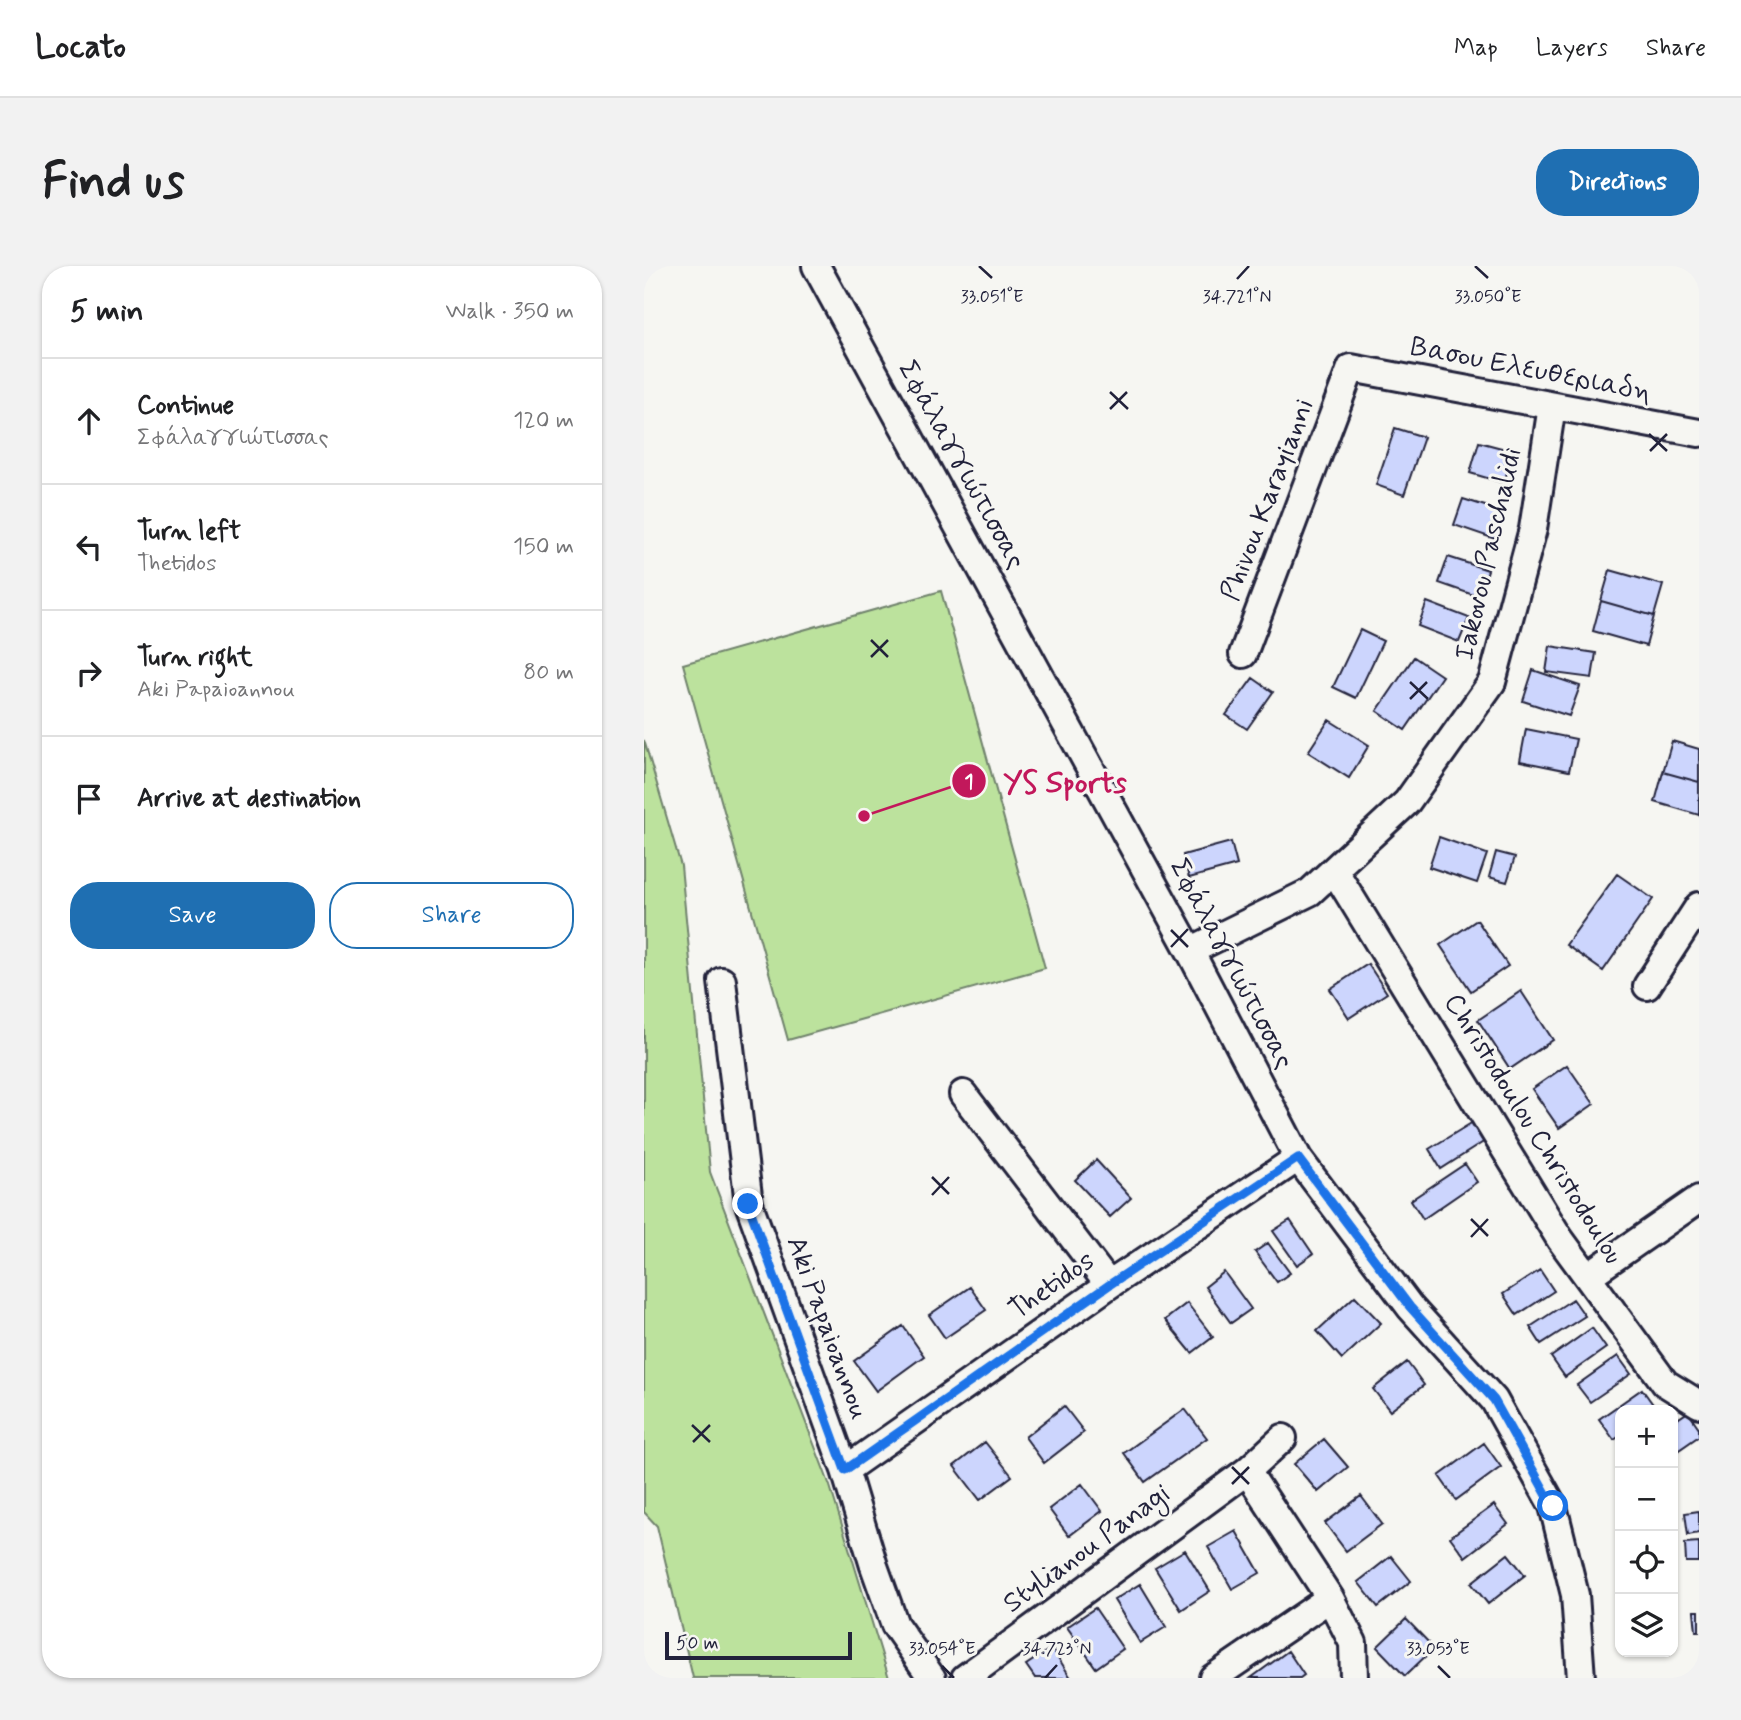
<!DOCTYPE html>
<html lang="en">
<head>
<meta charset="utf-8">
<style>
  :root { --surface:#fff; --page:#f2f2f2; --text:#202124; --muted:#757577; --line:#e0e0e0; --accent:#1f6fb2 }
  body { margin:0; font-family:Mynerve,sans-serif; background:var(--page); color:var(--text) }
  .controls { position:absolute; right:21px; bottom:21px; display:grid; overflow:hidden; border-radius:14px; box-shadow:0 2px 5px #0004 }
  .controls button { width:63px; height:63px; display:grid; place-items:center; padding:0; border:0; border-bottom:2px solid var(--line); background:var(--surface); color:var(--text); font:35px sans-serif }
  .scale { position:absolute; left:21px; bottom:18px; width:187px; box-sizing:border-box; padding-left:7px; border:4px solid #22223b; border-top:0; font-size:19px; line-height:24px; white-space:nowrap; color:#22223b; -webkit-text-stroke:5px #f6f6f2; paint-order:stroke }
  .stop { position:absolute; width:21px; height:21px; margin:-16px; border:5px solid #1a73e8; border-radius:50%; background:#fff }
  .stop.end { background:#1a73e8; border-color:#fff; box-shadow:0 2px 7px #0008 }
  .list { margin:0; padding:0; list-style:none }
  h2 { display:flex; justify-content:space-between; align-items:center; height:91px; margin:0; padding:0 28px; font-size:30px }
  h2 small { font-size:23px; font-weight:400; color:var(--muted) }
  .list li { display:grid; grid-template-columns:46px 1fr auto; gap:21px; align-items:center; box-sizing:border-box; height:126px; padding:0 28px; border-top:2px solid var(--line) }
  .list b { display:block; font-size:26px; white-space:nowrap }
  .list p { margin:0; font-size:23px; white-space:nowrap; color:var(--muted) }
  .list em { font-size:23px; font-style:normal; color:var(--muted) }
  .actions { display:flex; gap:14px; padding:21px 28px }
  .actions a { flex:1; padding:16px 0; border:2px solid var(--accent); border-radius:28px; text-align:center; font-size:24px; color:var(--accent) }
  .actions .main { background:var(--accent); color:#fff }
  .icon { flex:none; width:38px; height:38px; fill:none; stroke:currentColor; stroke-width:2; stroke-linecap:round; stroke-linejoin:round }
  .map { position:relative; flex:none; width:1055px; height:1412px; overflow:hidden; border-radius:28px }
  header { display:flex; align-items:center; gap:42px; box-sizing:border-box; height:98px; padding:0 35px; background:var(--surface); border-bottom:2px solid var(--line) }
  header strong { font-size:33px }
  nav { display:flex; gap:38px; margin-inline-start:auto; font-size:24px }
  .intro { display:flex; align-items:center; justify-content:space-between; box-sizing:border-box; height:168px; padding:0 42px }
  h1 { margin:0; font-size:49px }
  .button { padding:18px 32px; border-radius:28px; background:var(--accent); color:#fff; font-size:24px; font-weight:700 }
  main { display:flex; gap:42px; padding:0 42px }
  aside { flex:1; background:var(--surface); border-radius:28px; box-shadow:0 2px 5px #0004 }
  .map>svg:first-child { display:block }
</style>
</head>
<body>
<header>
<strong>Locato</strong>
<nav><a>Map</a><a>Layers</a><a>Share</a></nav>
</header>
<div class="intro"><h1>Find us</h1><a class="button">Directions</a></div>
<main>
<aside>
<h2>5 min<small>Walk · 350 m</small></h2>
<ul class="list">
<li><svg class="icon" aria-label="ahead" viewBox="0 0 24 24"><path d="M12 20V5M6 11l6-6 6 6"/></svg><div><b>Continue</b><p>Σφάλαγγιώτισσας</p></div><em>120 m</em></li>
<li><svg class="icon" aria-label="left" viewBox="0 0 24 24"><path d="M17 20v-9H6M10 6l-5 5 5 5"/></svg><div><b>Turn left</b><p>Thetidos</p></div><em>150 m</em></li>
<li><svg class="icon" aria-label="right" viewBox="0 0 24 24"><path d="M7 20v-9h11M14 6l5 5-5 5"/></svg><div><b>Turn right</b><p>Aki Papaioannou</p></div><em>80 m</em></li>
<li><svg class="icon" aria-label="arrive" viewBox="0 0 24 24"><path d="M6 21V4h12l-3 4 3 4H6"/></svg><div><b>Arrive at destination</b></div></li>
</ul>
<div class="actions"><a class="main">Save</a><a>Share</a></div>
</aside>
<div class="map">
<svg width="1055" height="1412" viewBox="0 0 1055 1412">
  <rect width="100%" height="100%" fill="#f6f6f2"/>
  <filter id="ink" filterUnits="userSpaceOnUse"><feTurbulence type="fractalNoise" baseFrequency=".0143" numOctaves="2"/><feDisplacementMap in="SourceGraphic" scale="14" xChannelSelector="R" yChannelSelector="G"/><feConvolveMatrix kernelMatrix="1 2 1 2 8 2 1 2 1" color-interpolation-filters="sRGB"/></filter>
  <g filter="url(#ink)">
    <path fill="#bce29d" stroke="#6f826c" stroke-width="2" d="M297,325L401,702L144,774L39,398Z
      M0,474L37,600L66,906L186,1220L245,1412H49L13,1260L0,1246Z"/>
    <path fill="#ccd5fd" stroke="#22223b" stroke-width="2" d="M751,162L780,171L760,229L732,219Z
      M835,176L869,185L860,217L826,207Z
      M819,233L860,246L851,273L810,259Z
      M804,291L844,304L835,331L795,317Z
      M966,304L1019,319L1010,350L957,335Z
      M957,335L1010,350L1002,380L949,365Z
      M783,336L825,352L815,376L774,360Z
      M716,364L739,375L712,432L689,421Z
      M906,380L952,387L948,412L902,406Z
      M770,391L798,410L761,464L733,445Z
      M889,404L936,420L925,450L879,435Z
      M609,412L629,426L603,463L582,449Z
      M685,454L725,479L705,512L664,486Z
      M882,463L932,473L925,505L876,495Z
      M1028,475L1055,483V516L1019,506Z
      M1019,506L1055,516V549L1011,536Z
      M795,571L843,588L833,617L785,601Z
      M587,576L593,599L545,612L539,589Z
      M852,586L871,591L863,616L845,611Z
      M973,608L1009,633L959,705L922,679Z
      M833,654L864,700L827,725L796,679Z
      M724,698L743,727L705,752L686,723Z
      M877,725L909,774L866,803L834,754Z
      M923,799L950,838L915,862L888,823Z
      M829,856L841,875L797,903L785,883Z
      M452,894L487,932L466,951L431,914Z
      M821,898L833,916L779,953L767,934Z
      M646,954L669,988L653,999L629,965Z
      M624,977L646,1007L633,1016L611,986Z
      M896,1004L910,1025L873,1049L859,1028Z
      M580,1006L607,1043L587,1057L561,1021Z
      M326,1021L342,1044L301,1072L285,1049Z
      M711,1030L737,1057L698,1093L673,1065Z
      M929,1033L941,1050L897,1078L886,1061Z
      M543,1037L569,1071L548,1087L521,1054Z
      M259,1060L280,1090L232,1125L210,1095Z
      M948,1062L962,1082L921,1111L907,1091Z
      M974,1090L987,1108L946,1136L933,1119Z
      M763,1096L780,1119L746,1145L729,1123Z
      M998,1123L1013,1144H976V1170L970,1174L955,1153Z
      M420,1140L440,1166L400,1197L381,1171Z
      M541,1143L563,1172L501,1216L480,1187Z
      M1044,1146L1055,1162V1170L1029,1188V1156Z
      M680,1173L704,1201L674,1226L650,1198Z
      M341,1176L368,1210L336,1234L310,1200Z
      M840,1177L857,1201L812,1234L795,1210Z
      M438,1218L458,1245L425,1270L405,1243Z
      M717,1230L738,1258L702,1285L681,1257Z
      M850,1239L864,1258L821,1291L806,1271Z
      M1055,1245V1267L1044,1269L1041,1247Z
      M592,1265L616,1307L588,1323L564,1281Z
      M1055,1276V1296H1042L1041,1277Z
      M541,1284L566,1325L537,1344L511,1302Z
      M864,1288L881,1309L844,1338L827,1317Z
      M747,1290L767,1315L734,1341L714,1316Z
      M496,1318L522,1361L496,1377L470,1334Z
      M451,1342L479,1383L452,1402L423,1361Z
      M1050,1345H1055V1365H1052Z
      M762,1353L790,1382L761,1410L733,1381Z
      M408,1382L427,1412H391L382,1399Z
      M644,1385L660,1409L656,1412H607Z"/>
    <g fill="none" stroke-linecap="round" stroke-linejoin="round">
      <g stroke="#22223b" stroke-width="32">
        <path id="minor" d="M172,0L546,685L654,892L766,1041L850,1134L909,1240L931,1329L937,1412
          M599,388L707,102L1055,167
          M690,604L916,973L1021,1117L1055,1138
          M546,685L666,626L763,536L848,416L889,263L908,140
          M78,715L105,938L201,1204L230,1300L251,1359L288,1412
          M1003,720L1055,640
          M319,828L465,1019
          M944,1010L1055,933
          M201,1204L465,1019L654,892
          M603,1205L686,1332L709,1377L710,1412
          M321,1412L603,1205L639,1172
          M569,1412L686,1332"/>
      </g>
      <use href="#minor" stroke="#f6f6f2" stroke-width="26"/>
    </g>
  </g>
  <g fill="none" stroke-linecap="round" stroke-linejoin="round" filter="url(#ink)">
    <path stroke="#1a73e8" stroke-width="9" d="M104,938L201,1204L465,1019L654,892L766,1041L850,1134L909,1240"/>
  </g>
  <path fill="none" stroke="#22223b" stroke-width="2.5" d="M335,0L348,12M831,0L844,12M593,13L605,0M466,126L484,143M466,143L483,126M1005,168L1023,185M1006,185L1023,168M227,374L244,391M227,391L244,374M766,416L784,433M766,433L783,416M527,664L544,681M527,681L544,663M288,911L305,928M288,929L305,911M827,953L844,970M827,971L844,953M48,1159L66,1176M49,1176L66,1159M588,1201L605,1218M588,1218L605,1201M298,1400L310,1412M794,1400L806,1412M401,1412L413,1399"/>
  <g text-anchor="middle" dominant-baseline="central" stroke-width="6" stroke-linejoin="round" paint-order="stroke">
    <g font-size="28" fill="#22223b" stroke="#f6f6f2">
      <text transform="translate(887 104) rotate(11)">Βασου Ελευθεριαδη</text>
      <text transform="translate(317 199) rotate(61)">Σφάλαγγιώτισσας</text>
      <text transform="translate(624 234) rotate(-69)">Phivou Karayianni</text>
      <text transform="translate(845 288) rotate(-77)">Iakovou Paschalidi</text>
      <text transform="translate(587 698) rotate(62)">Σφάλαγγιώτισσας</text>
      <text transform="translate(889 863) rotate(58)">Christodoulou Christodoulou</text>
      <text transform="translate(408 1020) rotate(-35)">Thetidos</text>
      <text transform="translate(183 1062) rotate(70)">Aki Papaioannou</text>
      <text transform="translate(443 1283) rotate(-36)">Stylianou Panagi</text>
    </g>
  </g>
  <g font-size="18" text-anchor="middle" fill="#22223b" stroke="#f6f6f2" stroke-width="6" stroke-linejoin="round" paint-order="stroke">
    <text x="348" y="36">33.051°E</text>
    <text x="844" y="36">33.050°E</text>
    <text x="593" y="36">34.721°N</text>
    <text x="413" y="1388">34.723°N</text>
    <text x="298" y="1388">33.054°E</text>
    <text x="794" y="1388">33.053°E</text>
  </g>
  <path fill="none" stroke="#c2185b" stroke-width="2.5" d="M220 550L325 515"/>
  <g fill="#c2185b" stroke="#f6f6f2" stroke-width="2.5">
    <circle cx="220" cy="550" r="7"/>
    <circle cx="325" cy="515" r="18"/>
  </g>
  <g font-size="21" text-anchor="middle" font-weight="bold" fill="#fff">
    <text x="325" y="522">1</text>
  </g>
  <g font-size="30" text-anchor="middle" font-weight="bold" fill="#c2185b" stroke="#f6f6f2" stroke-width="6" stroke-linejoin="round" paint-order="stroke">
    <text x="421" y="526">YS Sports</text>
  </g>
</svg>
<div class="controls">
<button>+</button>
<button>−</button>
<button><svg class="icon" aria-label="locate" viewBox="0 0 24 24"><circle cx="12" cy="12" r="6"/><path d="M12 2v4M12 18v4M2 12h4M18 12h4"/></svg></button>
<button><svg class="icon" aria-label="layers" viewBox="0 0 24 24"><path d="M12 4l9 5-9 5-9-5zM3 14l9 5 9-5"/></svg></button>
</div>
<div class="scale">50 m</div>
<div class="stop" style="left:909px;top:1240px"></div>
<div class="stop end" style="left:104px;top:938px"></div>
</div>
</main>
</body>
</html>
